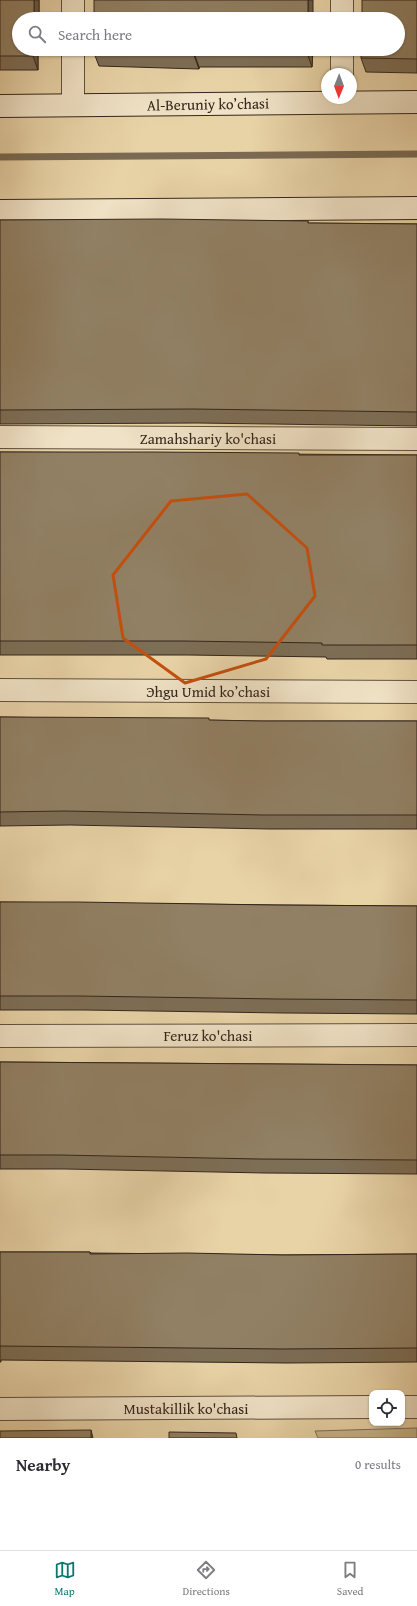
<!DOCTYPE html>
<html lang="en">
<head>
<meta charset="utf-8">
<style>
  :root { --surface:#fff; --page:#f2f2f3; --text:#2b2b33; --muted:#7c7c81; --line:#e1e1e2; --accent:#0f766e }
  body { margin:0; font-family:"Gentium Book Plus",serif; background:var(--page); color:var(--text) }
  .controls { position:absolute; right:12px; bottom:12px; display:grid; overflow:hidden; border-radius:8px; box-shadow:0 1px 3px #0004 }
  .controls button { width:36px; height:36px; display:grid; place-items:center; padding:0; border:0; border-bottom:1px solid var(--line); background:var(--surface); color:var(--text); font:20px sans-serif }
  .compass { position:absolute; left:321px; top:68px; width:36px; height:36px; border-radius:50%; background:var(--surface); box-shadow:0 1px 3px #0004; rotate:181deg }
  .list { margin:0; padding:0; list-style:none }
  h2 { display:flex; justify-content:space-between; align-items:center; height:52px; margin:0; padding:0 16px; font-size:17px }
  h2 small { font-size:13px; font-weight:400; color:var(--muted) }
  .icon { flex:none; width:22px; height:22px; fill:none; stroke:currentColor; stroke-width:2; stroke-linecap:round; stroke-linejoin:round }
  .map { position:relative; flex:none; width:417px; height:1438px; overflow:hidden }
  .search { position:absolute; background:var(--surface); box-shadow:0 1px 3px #0004; left:12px; right:12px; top:12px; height:44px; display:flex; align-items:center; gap:10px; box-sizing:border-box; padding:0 14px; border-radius:22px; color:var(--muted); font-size:15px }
  .sheet { height:112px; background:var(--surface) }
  nav { display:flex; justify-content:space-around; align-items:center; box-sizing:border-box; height:56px; border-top:1px solid var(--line); background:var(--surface); font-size:11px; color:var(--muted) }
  nav a { display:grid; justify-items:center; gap:2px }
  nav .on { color:var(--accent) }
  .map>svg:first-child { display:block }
</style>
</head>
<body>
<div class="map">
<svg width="417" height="1438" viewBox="0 0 417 1438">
  <rect width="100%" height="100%" fill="#e8d3a7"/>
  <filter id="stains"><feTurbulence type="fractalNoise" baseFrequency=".005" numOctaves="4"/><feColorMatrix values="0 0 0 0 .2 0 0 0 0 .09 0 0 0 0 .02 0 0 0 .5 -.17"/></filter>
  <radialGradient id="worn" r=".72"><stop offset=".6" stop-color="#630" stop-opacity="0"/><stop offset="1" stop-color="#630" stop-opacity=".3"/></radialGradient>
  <path fill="#c9b68f" stroke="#7e6e56" d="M417,1428V1438H318L315,1431Z"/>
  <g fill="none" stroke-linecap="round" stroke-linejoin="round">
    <path stroke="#7a6a53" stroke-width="7" d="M0,157L417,154"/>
    <g stroke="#60513f" stroke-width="24">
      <path id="minor" d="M342,0V19
        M73,19V0
        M342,49V74
        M73,105V49
        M0,437L417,439
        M0,690L417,692
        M0,1036L417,1035
        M402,1407H417
        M0,1409L372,1407"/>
    </g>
    <g stroke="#33261c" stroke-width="24">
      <path id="secondary" d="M0,106L417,102
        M0,211L417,208"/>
    </g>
    <use href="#minor" stroke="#f0e2c6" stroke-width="22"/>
    <use href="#secondary" stroke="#f0e2c6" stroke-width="22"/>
  </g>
  <path fill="#7d6e56" stroke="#33261c" d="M0,0H39V19H19L38,49V70H0Z
    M417,0V73L366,72L361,58Z
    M313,49L312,67H199V69L99,66L94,53Z
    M0,220L308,221V223L417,224V426L197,423L0,424Z
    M0,452L417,455V659H327L326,657L188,655H0Z
    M0,717L260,721H417V829H268L70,825L0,826Z
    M0,902L274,905L417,906V1014L283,1013L84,1010H0Z
    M0,1062L417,1065V1174L264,1173L65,1169H0Z
    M0,1252H90L91,1253L284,1255L417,1254V1362L287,1363L1,1360V1362H0Z"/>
  <path fill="#665a46" stroke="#33261c" d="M34,0H39V19H34Z
    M308,0H313V19H308Z
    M33,49H38V70L33,56Z
    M308,49H313L312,67L307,53Z
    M194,53L199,67V69L194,55Z
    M91,1430L93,1438H91Z"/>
  <path fill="#918064" stroke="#33261c" d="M0,0H34V19H19V49H33V56H0Z
    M94,0H308V19H94Z
    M362,0H417V59L361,58V49H398V19H362Z
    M94,49H308L307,53H194V55L94,53Z
    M161,219L308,221V223L417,224V412L192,409L0,410V220Z
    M0,452H152L299,453V455H417V645H322V643L183,641H0Z
    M0,717L209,718V720L260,721H417V815H263L65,811L0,812Z
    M0,902H77L274,905L417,906V1000L278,999L79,996H0Z
    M0,1062L417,1065V1160L259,1159L60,1155H0Z
    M0,1252H90V1254L187,1253L284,1255L417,1254V1348L282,1349L0,1346Z
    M91,1430V1438H0V1431Z
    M169,1432L236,1433L237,1438H169Z"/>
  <path fill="none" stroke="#c44f0f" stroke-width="3" stroke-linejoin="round" d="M247,494L307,548L315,596L266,659L185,683L123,638L113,575L171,501Z"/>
  <g text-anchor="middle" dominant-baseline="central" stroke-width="4" stroke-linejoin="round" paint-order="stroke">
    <g font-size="15" fill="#33261c" stroke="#f0e2c6">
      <text transform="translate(208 104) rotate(-1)">Al-Beruniy ko’chasi</text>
      <text x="208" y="438">Zamahshariy ko'chasi</text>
      <text x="208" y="691">Эhgu Umid ko’chasi</text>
      <text x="208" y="1035">Feruz ko'chasi</text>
      <text x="186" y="1408">Mustakillik ko'chasi</text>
    </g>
  </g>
  <rect width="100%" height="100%" filter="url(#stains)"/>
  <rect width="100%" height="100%" fill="url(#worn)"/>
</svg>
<div class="controls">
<button><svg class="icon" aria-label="locate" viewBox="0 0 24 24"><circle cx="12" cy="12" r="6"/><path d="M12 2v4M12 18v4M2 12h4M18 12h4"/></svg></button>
</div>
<svg class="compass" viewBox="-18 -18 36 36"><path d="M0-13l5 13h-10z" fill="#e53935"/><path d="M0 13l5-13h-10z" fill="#7c7c81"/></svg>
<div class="search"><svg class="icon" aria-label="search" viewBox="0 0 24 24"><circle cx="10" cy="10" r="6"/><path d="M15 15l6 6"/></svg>Search here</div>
</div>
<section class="sheet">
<h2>Nearby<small>0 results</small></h2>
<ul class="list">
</ul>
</section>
<nav>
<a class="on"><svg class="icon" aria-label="map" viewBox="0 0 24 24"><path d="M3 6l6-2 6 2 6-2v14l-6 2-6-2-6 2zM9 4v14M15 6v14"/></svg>Map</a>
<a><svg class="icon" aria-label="directions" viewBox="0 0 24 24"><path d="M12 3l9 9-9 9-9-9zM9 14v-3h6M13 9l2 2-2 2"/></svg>Directions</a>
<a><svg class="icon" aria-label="saved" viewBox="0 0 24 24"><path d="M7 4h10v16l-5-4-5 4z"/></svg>Saved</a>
</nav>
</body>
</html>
